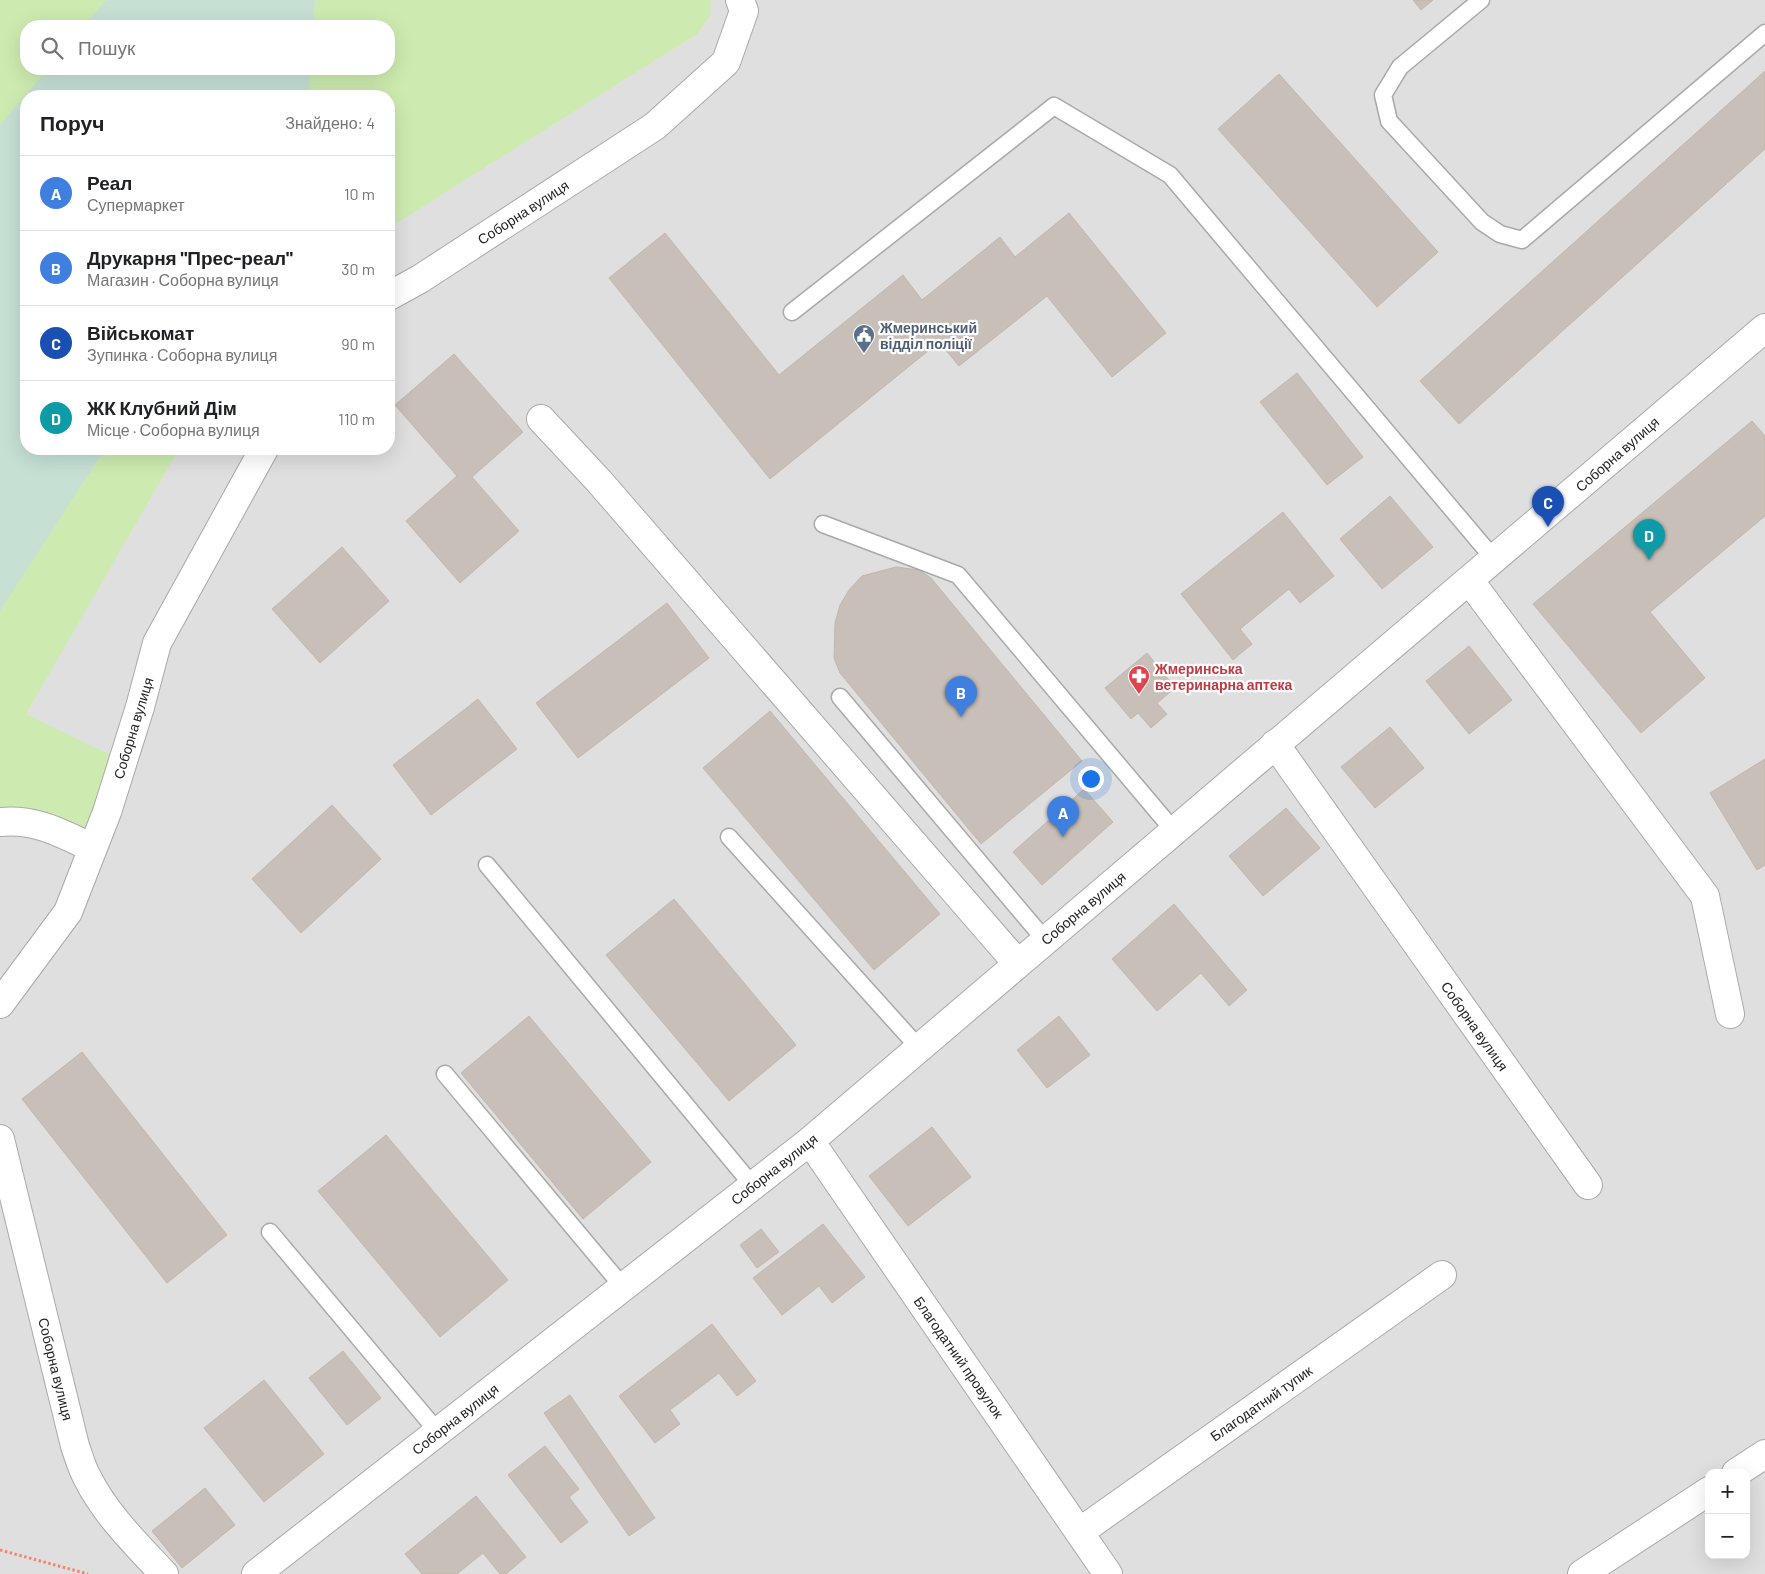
<!DOCTYPE html>
<html lang="uk">
<head>
<meta charset="utf-8">
<style>
  :root { --surface:#fff; --page:#f6f6f6; --text:#202124; --muted:#757577; --line:#e0e0e0; --accent:#7c3aed }
  body { margin:0; font-family:Barlow,sans-serif; background:var(--page); color:var(--text) }
  .controls { position:absolute; right:15px; bottom:15px; display:grid; overflow:hidden; border-radius:10px; box-shadow:0 5px 20px #0002 }
  .controls button { width:45px; height:45px; display:grid; place-items:center; padding:0; border:0; border-bottom:1px solid var(--line); background:var(--surface); color:var(--text); font:25px sans-serif }
  .you { position:absolute; left:1090px; top:778px; width:18px; height:18px; margin:-12px; border:4px solid #fff; border-radius:50%; background:#1a73e8; box-shadow:0 0 0 8px #1a73e833 }
  .badge { display:grid; place-items:center; width:32px; height:32px; border-radius:50%; background:var(--accent); color:#fff; font-size:16px; font-weight:700 }
  .pin { position:absolute; translate:-50% -41px; filter:drop-shadow(0 1px 2px #0008) }
  .pin::after { content:''; position:absolute; top:26px; width:18px; height:15px; background:inherit; clip-path:polygon(0 0,100% 0,50% 100%) }
  .list { margin:0; padding:0; list-style:none }
  h2 { display:flex; justify-content:space-between; align-items:center; height:65px; margin:0; padding:0 20px; font-size:21px }
  h2 small { font-size:16px; font-weight:400; color:var(--muted) }
  .list li { display:grid; grid-template-columns:32px 1fr auto; gap:15px; align-items:center; box-sizing:border-box; height:75px; padding:0 20px; border-top:1px solid var(--line) }
  .list b { display:block; font-size:19px; white-space:nowrap }
  .list p { margin:0; font-size:16px; white-space:nowrap; color:var(--muted) }
  .list em { font-size:16px; font-style:normal; color:var(--muted) }
  .icon { flex:none; width:28px; height:28px; fill:none; stroke:currentColor; stroke-width:2; stroke-linecap:round; stroke-linejoin:round }
  .map { position:relative; flex:none; width:1765px; height:1574px; overflow:hidden }
  .search { position:absolute; background:var(--surface); box-shadow:0 5px 20px #0002; left:20px; top:20px; width:375px; height:55px; display:flex; align-items:center; gap:12px; box-sizing:border-box; padding:0 18px; border-radius:20px; color:var(--muted); font-size:19px }
  .panel { position:absolute; background:var(--surface); box-shadow:0 5px 20px #0002; left:20px; top:90px; width:375px; height:365px; border-radius:20px }
  .map>svg:first-child { display:block }
</style>
</head>
<body>
<div class="map">
<svg width="1765" height="1574" viewBox="0 0 1765 1574">
  <rect width="100%" height="100%" fill="#f2efe9"/>
  <path fill="#e0dfdf" fill-rule="evenodd" d="M0,0H1765V1574H0ZM26,26H389V69H26ZM26,96H389V449H26ZM1709,1473H1746V1555H1709Z"/>
  <path fill="#cdebb0" fill-rule="evenodd" d="M0,0H711L710,16L697,34L389,228V96H26V449H179L26,714L123,761L93,848L0,822ZM26,26H389V69H26Z"/>
  <path fill="#c6e0d4" d="M106,0H315L313,26H84Z
    M48,69H310L308,96H26V449H105L0,611V125Z"/>
  <path fill="#c7bfb8" stroke="#c4b6ab" d="M1413,0H1433L1421,10Z
    M1765,71V149L1459,424L1420,381Z
    M1279,74L1438,252L1377,307L1218,129Z
    M1069,213L1166,333L1112,377L1047,296L959,366L939,342L770,479L609,278L665,233L779,375L903,275L922,300L1000,237L1015,257Z
    M454,354L523,432L472,477L519,531L460,583L406,521L457,476L395,405Z
    M1297,373L1363,457L1327,485L1260,402Z
    M1752,421L1765,436V516L1650,612L1705,678L1641,733L1533,604Z
    M1390,496L1433,547L1382,589L1340,539Z
    M1283,512L1334,576L1300,603L1289,589L1240,629L1252,644L1233,660L1181,594Z
    M342,547L389,601L320,663L272,609Z
    M896,567L919,570L931,578L1082,761L981,844L840,673L834,658L835,623L840,605L849,590L862,576Z
    M667,603L709,658L578,758L536,703Z
    M1469,646L1512,700L1469,734L1426,681Z
    M1147,653L1175,688L1157,703L1167,714L1151,728L1138,713L1131,719L1105,688Z
    M478,699L517,749L431,815L393,765Z
    M770,711L940,914L874,970L703,768Z
    M1390,727L1424,768L1375,808L1341,767Z
    M1765,759V865L1757,870L1710,793Z
    M1084,789L1113,822L1042,885L1013,852Z
    M332,805L381,859L301,933L252,879Z
    M1286,808L1320,848L1263,896L1229,856Z
    M674,899L796,1045L729,1101L606,955Z
    M1174,904L1247,990L1229,1006L1201,973L1157,1011L1112,959Z
    M529,1016L651,1162L583,1219L461,1073Z
    M1059,1016L1090,1055L1047,1088L1017,1050Z
    M82,1052L227,1235L167,1283L22,1099Z
    M932,1127L971,1177L908,1226L869,1176Z
    M386,1135L508,1280L440,1337L318,1191Z
    M823,1224L865,1277L832,1303L819,1286L782,1315L753,1278Z
    M761,1229L779,1252L757,1268L740,1245Z
    M712,1324L756,1381L737,1396L719,1373L670,1410L680,1424L655,1443L619,1396Z
    M343,1351L381,1398L347,1425L309,1378Z
    M264,1380L324,1454L264,1502L204,1428Z
    M570,1395L655,1518L629,1536L544,1413Z
    M545,1446L579,1489L569,1497L588,1522L561,1543L508,1475Z
    M205,1488L235,1525L182,1568L152,1531Z
    M476,1496L526,1557L506,1574H500L483,1553L457,1574H422L405,1554Z"/>
  <g fill="none" stroke-linecap="round" stroke-linejoin="round">
    <g stroke="#a9a9a9" stroke-width="19">
      <path id="service" d="M1481,0L1400,67L1383,95L1389,121L1482,222L1500,234L1522,240L1765,33
        M792,312L1054,106L1170,175L1494,559
        M823,524L958,575L1174,831
        M840,697L1045,940
        M729,837L919,1048
        M487,865L753,1186
        M445,1074L623,1287
        M270,1232L438,1432"/>
    </g>
    <g stroke="#a9a9a9" stroke-width="30">
      <path id="minor" d="M389,296L420,279L655,126L726,62L744,11L740,0
        M541,419L598,480L1018,964
        M1469,580L1705,896L1730,1014
        M1275,744L1588,1185
        M0,822C35,818 62,834 93,848
        M0,1004L68,912L107,812L140,707L157,643L264,449
        M0,1139L75,1446C79,1457 82,1469 88,1479C106,1515 137,1545 164,1574
        M810,1141L1108,1574
        M1736,1473L1765,1454
        M1081,1531L1442,1275
        M256,1574L810,1141L1765,328
        M1582,1574L1709,1491"/>
    </g>
    <path stroke="#fa8072" stroke-width="3" stroke-dasharray="2.5 2.5" stroke-linecap="butt" d="M0,1550L88,1574"/>
    <use href="#service" stroke="#fff" stroke-width="16"/>
    <use href="#minor" stroke="#fff" stroke-width="28"/>
  </g>
  <defs>
    <g id="civic-pin" transform="scale(1.125)"><path d="M0 17L-7.5 6A9.5 9.5 0 1 1 7.5 6Z" fill="#5c6f8a" stroke="#fff"/><path d="M-.6-6.5H3V-4.5H.6V-3L4-1V1h2V6H-6V1h2V-1L-.6-3ZM-1.2 2.5V6h2.4V2.5Z" fill="#fff"/></g>
    <g id="pharmacy-pin" transform="scale(1.125)"><path d="M0 17L-7.5 6A9.5 9.5 0 1 1 7.5 6Z" fill="#e0444e" stroke="#fff"/><path d="M-2-6h4v4h4v4h-4v4h-4v-4h-4v-4h4Z" fill="#fff"/></g>
  </defs>
  <g fill-rule="evenodd">
    <use href="#civic-pin" x="864" y="335"/>
    <use href="#pharmacy-pin" x="1139" y="676"/>
  </g>
  <g text-anchor="middle" dominant-baseline="central" stroke-width="4.5" stroke-linejoin="round" paint-order="stroke">
    <g font-size="14" fill="#222" stroke="#fff">
      <text transform="translate(523 212) rotate(-33)">Соборна вулиця</text>
      <text transform="translate(1617 454) rotate(-41)">Соборна вулиця</text>
      <text transform="translate(133 728) rotate(-73)">Соборна вулиця</text>
      <text transform="translate(1083 908) rotate(-40)">Соборна вулиця</text>
      <text transform="translate(1475 1026) rotate(55)">Соборна вулиця</text>
      <text transform="translate(774 1169) rotate(-38)">Соборна вулиця</text>
      <text transform="translate(959 1357) rotate(55)">Благодатний провулок</text>
      <text transform="translate(56 1369) rotate(76)">Соборна вулиця</text>
      <text transform="translate(1261 1403) rotate(-35)">Благодатний тупик</text>
      <text transform="translate(455 1419) rotate(-38)">Соборна вулиця</text>
    </g>
    <g font-size="14" font-weight="bold" fill="#4e5e75" stroke="#fff" text-anchor="start">
      <text x="880" y="327">Жмеринський<tspan x="880" dy="16">відділ поліції</tspan></text>
    </g>
    <g font-size="14" font-weight="bold" fill="#be3a42" stroke="#fff" text-anchor="start">
      <text x="1155" y="668">Жмеринська<tspan x="1155" dy="16">ветеринарна аптека</tspan></text>
    </g>
  </g>
</svg>
<div class="controls">
<button>+</button>
<button>−</button>
</div>
<div class="you"></div>
<div class="pin badge" style="left:1063px;top:837px;background:#3f7fe0">A</div>
<div class="pin badge" style="left:961px;top:717px;background:#3f7fe0">B</div>
<div class="pin badge" style="left:1548px;top:527px;background:#1a4fb4">C</div>
<div class="pin badge" style="left:1649px;top:560px;background:#0f9aa8">D</div>
<div class="search"><svg class="icon" aria-label="search" viewBox="0 0 24 24"><circle cx="10" cy="10" r="6"/><path d="M15 15l6 6"/></svg>Пошук</div>
<section class="panel">
<h2>Поруч<small>Знайдено: 4</small></h2>
<ul class="list">
<li><span class="badge" style="background:#3f7fe0">A</span><div><b>Реал</b><p>Супермаркет</p></div><em>10 m</em></li>
<li><span class="badge" style="background:#3f7fe0">B</span><div><b>Друкарня &quot;Прес-реал&quot;</b><p>Магазин · Соборна вулиця</p></div><em>30 m</em></li>
<li><span class="badge" style="background:#1a4fb4">C</span><div><b>Військомат</b><p>Зупинка · Соборна вулиця</p></div><em>90 m</em></li>
<li><span class="badge" style="background:#0f9aa8">D</span><div><b>ЖК Клубний Дім</b><p>Місце · Соборна вулиця</p></div><em>110 m</em></li>
</ul>
</section>
</div>
</body>
</html>
